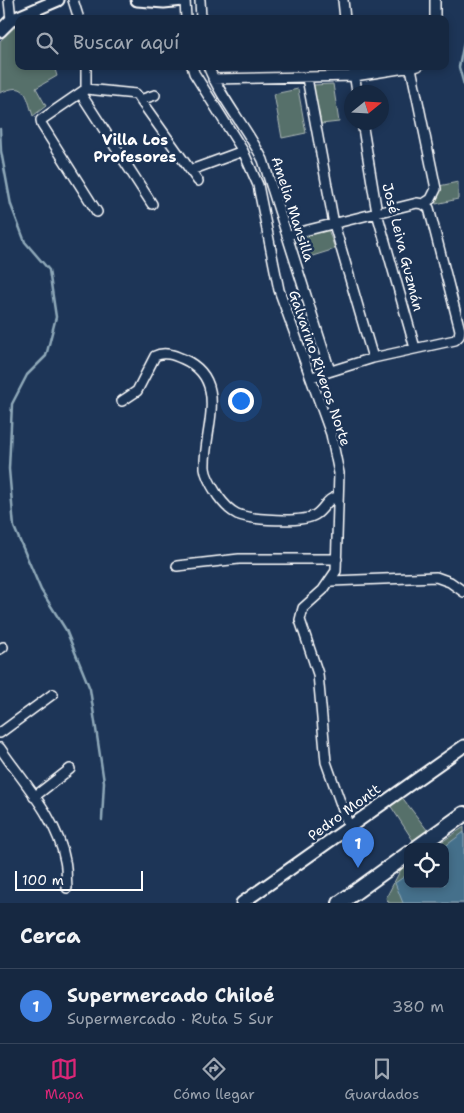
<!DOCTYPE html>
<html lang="es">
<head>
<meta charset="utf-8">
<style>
  :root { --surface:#162841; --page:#23344c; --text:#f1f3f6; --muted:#9ea6b1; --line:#35445a; --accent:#db2777 }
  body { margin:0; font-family:"Shantell Sans",sans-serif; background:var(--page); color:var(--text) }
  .controls { position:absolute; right:15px; bottom:15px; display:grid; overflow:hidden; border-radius:10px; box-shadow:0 2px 8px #0003 }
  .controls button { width:45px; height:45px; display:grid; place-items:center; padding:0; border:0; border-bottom:1px solid var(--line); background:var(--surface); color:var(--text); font:25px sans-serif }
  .compass { position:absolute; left:344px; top:85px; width:45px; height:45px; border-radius:50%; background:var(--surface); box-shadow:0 2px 8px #0003; rotate:72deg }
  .scale { position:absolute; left:15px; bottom:12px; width:128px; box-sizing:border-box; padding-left:5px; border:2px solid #fff; border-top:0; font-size:14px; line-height:18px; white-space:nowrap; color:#fff; -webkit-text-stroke:4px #1d3557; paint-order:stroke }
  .you { position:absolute; left:240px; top:400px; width:18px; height:18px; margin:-12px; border:4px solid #fff; border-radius:50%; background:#1a73e8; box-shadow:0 0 0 8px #1a73e833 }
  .badge { display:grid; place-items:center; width:32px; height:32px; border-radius:50%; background:var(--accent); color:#fff; font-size:16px; font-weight:700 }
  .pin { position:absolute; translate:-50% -41px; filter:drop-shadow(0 1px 2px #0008) }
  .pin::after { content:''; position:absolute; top:26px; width:18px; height:15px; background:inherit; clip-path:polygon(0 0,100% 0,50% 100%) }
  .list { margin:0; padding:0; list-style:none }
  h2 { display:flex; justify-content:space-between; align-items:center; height:65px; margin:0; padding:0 20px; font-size:21px }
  h2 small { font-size:16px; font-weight:400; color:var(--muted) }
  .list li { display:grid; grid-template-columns:32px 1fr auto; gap:15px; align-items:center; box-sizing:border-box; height:75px; padding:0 20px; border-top:1px solid var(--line) }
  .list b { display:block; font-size:19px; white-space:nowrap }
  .list p { margin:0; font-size:16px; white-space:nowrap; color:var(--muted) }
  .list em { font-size:16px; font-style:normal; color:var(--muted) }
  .icon { flex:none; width:28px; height:28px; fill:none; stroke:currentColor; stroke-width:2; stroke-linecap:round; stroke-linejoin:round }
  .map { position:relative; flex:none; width:464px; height:903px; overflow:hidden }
  .search { position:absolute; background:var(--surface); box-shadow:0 2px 8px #0003; left:15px; right:15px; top:15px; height:55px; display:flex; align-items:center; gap:12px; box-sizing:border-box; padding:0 18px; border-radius:10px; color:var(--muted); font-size:19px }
  .sheet { height:140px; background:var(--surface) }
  nav { display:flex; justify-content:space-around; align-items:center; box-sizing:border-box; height:70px; border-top:1px solid var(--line); background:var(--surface); font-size:14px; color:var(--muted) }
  nav a { display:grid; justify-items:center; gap:2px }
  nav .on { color:var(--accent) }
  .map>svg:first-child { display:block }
</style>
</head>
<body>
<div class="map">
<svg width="464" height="903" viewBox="0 0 464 903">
  <rect width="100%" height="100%" fill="#1d3557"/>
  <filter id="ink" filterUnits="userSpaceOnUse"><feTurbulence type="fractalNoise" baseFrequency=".02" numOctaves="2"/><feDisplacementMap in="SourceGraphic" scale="10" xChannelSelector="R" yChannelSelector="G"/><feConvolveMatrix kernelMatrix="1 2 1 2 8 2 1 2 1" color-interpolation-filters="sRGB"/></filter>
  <g filter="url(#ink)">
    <path fill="#576f6b" stroke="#abb7b5" d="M17,25L19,66H54L57,76L36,88L46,106L33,116C26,94 26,81 0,93V41Z
      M333,84L339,122L321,124L312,85Z
      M298,89L306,133L282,138L274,94Z
      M458,182V199L436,204L435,196L439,186Z
      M328,229L335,249L303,259L295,237Z
      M401,796L431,835L416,845L390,805Z
      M464,827V903H389L386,898L401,869L408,864V884H445V847H434Z"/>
    <path fill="#446f8b" stroke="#8fa9b9" d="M464,832V903H403L395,883L408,874V884H445L444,847Z"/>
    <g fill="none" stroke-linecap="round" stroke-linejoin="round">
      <path stroke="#8fa9b9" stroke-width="2.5" d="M464,42L459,67L464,85
        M0,129L1,151L11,205L25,242L49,270L56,317L46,356L27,375L12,404L9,469L14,527L41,590L66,630L90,689L104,782L102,820"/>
      <g stroke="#fff" stroke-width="12">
        <path id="minor" d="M9,0L11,20
          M73,0L79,19
          M185,0L186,19
          M200,0L201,19
          M343,0L345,19
          M435,0V19
          M86,66V89
          M192,66L194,73L243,151L258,185L279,290L331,434L339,473L336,571L323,590L303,608L300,620L318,674L326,762L349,827
          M208,66C221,99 247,128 263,160L330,371
          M353,66L357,92
          M411,68L436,189L431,199L423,204
          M307,78L334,224L373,358
          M213,79L355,76L418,66
          M81,94L152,204
          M140,100L155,95
          M362,122L377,213L415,348
          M191,170L243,151
          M97,212L42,125L41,120L86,89L136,94L198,181
          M288,235L417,203L423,204L429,208L460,330L459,336L455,340L373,358L312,377
          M122,401L137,391L155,356C164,351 174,355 183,359C231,380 203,431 205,468C206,478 213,488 218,496C223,503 229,510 237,514C251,520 302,523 315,515C325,509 326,498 338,497
          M177,566L239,559H337
          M331,581L436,577L450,582L464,592
          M0,649L3,647
          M0,733L53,694
          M0,748C23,782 58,819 65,861C67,869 66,879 67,888
          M34,797L70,769"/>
      </g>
      <g stroke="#fff" stroke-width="15">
        <path id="tertiary" d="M137,0L164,2L183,0
          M0,31L11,20L58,0
          M242,903L464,746"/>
      </g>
      <g stroke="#fff" stroke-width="18">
        <path id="trunk" d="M418,847L464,814
          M340,903L408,854"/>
      </g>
      <use href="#minor" stroke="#1d3557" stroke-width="9"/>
      <use href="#tertiary" stroke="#1d3557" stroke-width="11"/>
      <use href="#trunk" stroke="#1d3557" stroke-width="14"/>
    </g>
  </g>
  <g text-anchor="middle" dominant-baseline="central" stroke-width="5" stroke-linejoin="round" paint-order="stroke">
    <g font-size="14" fill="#fff" stroke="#1d3557">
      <text transform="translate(293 209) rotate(72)">Amelia Mansilla</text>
      <text transform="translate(403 247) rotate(76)">José Leiva Guzmán</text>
      <text transform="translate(320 368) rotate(71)">Galvarino Riveros Norte</text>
      <text transform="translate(344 812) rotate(-36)">Pedro Montt</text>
    </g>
    <g font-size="15" font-weight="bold" fill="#fff" stroke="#1d3557">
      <text x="135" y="140">Villa Los<tspan x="135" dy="17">Profesores</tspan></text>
    </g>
  </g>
</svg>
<div class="controls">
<button><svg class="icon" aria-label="locate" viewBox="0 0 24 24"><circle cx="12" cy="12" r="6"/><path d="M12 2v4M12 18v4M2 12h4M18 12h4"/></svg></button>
</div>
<svg class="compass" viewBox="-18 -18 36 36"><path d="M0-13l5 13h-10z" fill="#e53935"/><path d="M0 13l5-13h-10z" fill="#9ea6b1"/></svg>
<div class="scale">100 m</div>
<div class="you"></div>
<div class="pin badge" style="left:358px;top:868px;background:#3f7fe0">1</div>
<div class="search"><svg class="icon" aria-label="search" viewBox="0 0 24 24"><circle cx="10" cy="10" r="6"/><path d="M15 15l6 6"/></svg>Buscar aquí</div>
</div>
<section class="sheet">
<h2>Cerca<small></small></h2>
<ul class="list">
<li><span class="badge" style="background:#3f7fe0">1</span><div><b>Supermercado Chiloé</b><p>Supermercado · Ruta 5 Sur</p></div><em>380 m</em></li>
</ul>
</section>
<nav>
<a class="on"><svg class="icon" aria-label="map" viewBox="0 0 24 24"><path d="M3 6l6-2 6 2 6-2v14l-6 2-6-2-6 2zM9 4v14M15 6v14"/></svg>Mapa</a>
<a><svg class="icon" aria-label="directions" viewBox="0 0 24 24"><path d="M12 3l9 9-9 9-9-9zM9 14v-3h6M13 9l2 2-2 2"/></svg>Cómo llegar</a>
<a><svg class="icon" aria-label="saved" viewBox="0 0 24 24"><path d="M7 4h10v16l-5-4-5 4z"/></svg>Guardados</a>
</nav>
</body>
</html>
